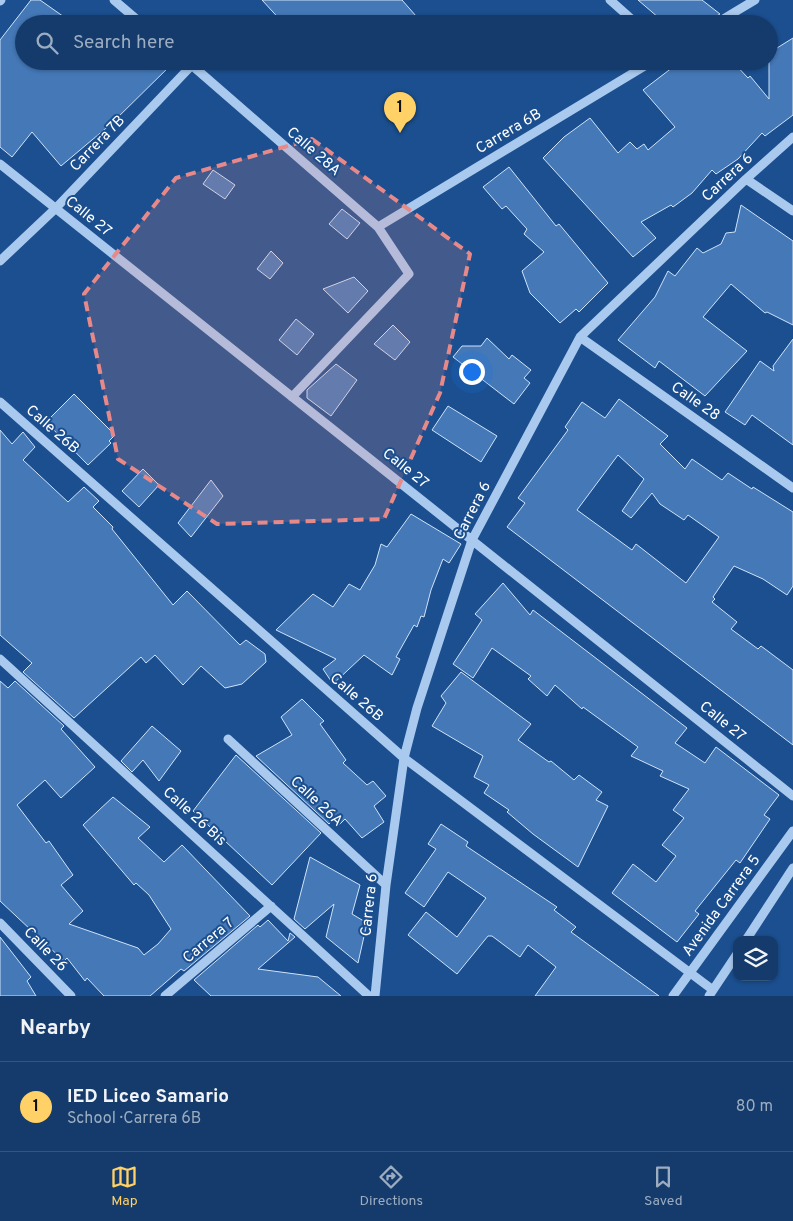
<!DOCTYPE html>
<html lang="en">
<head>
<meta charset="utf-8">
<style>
  :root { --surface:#143b6b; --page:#214673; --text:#f1f3f6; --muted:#9dadc1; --line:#33557e; --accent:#ffd166 }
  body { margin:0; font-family:Overpass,sans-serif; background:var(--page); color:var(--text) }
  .controls { position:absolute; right:15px; bottom:15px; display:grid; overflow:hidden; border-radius:10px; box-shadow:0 1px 4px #0004 }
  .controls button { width:45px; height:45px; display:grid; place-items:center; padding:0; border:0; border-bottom:1px solid var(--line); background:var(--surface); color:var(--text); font:25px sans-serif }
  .you { position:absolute; left:471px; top:371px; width:18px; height:18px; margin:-12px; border:4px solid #fff; border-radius:50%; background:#1a73e8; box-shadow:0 0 0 8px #1a73e833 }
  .badge { display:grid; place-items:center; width:32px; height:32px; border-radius:50%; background:var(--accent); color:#111; font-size:16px; font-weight:700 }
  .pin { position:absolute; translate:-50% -41px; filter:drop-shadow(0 1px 2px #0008) }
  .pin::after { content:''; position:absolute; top:26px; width:18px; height:15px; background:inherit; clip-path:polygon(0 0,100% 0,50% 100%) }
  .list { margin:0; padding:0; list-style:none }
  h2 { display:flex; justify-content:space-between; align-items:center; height:65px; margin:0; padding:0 20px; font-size:21px }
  h2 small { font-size:16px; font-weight:400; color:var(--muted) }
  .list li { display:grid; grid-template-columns:32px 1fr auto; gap:15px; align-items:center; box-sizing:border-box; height:90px; padding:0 20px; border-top:1px solid var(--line) }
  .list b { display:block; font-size:19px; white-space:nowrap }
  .list p { margin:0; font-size:16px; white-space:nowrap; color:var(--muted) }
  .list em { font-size:16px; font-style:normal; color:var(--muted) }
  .icon { flex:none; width:28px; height:28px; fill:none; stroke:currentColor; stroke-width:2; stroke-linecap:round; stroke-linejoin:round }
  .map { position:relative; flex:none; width:793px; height:996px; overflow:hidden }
  .search { position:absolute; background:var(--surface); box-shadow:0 1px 4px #0004; left:15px; right:15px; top:15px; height:55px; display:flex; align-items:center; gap:12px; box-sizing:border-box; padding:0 18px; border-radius:28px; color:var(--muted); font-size:19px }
  .sheet { height:155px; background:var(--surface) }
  nav { display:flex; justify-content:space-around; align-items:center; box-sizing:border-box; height:70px; border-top:1px solid var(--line); background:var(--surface); font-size:14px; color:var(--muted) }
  nav a { display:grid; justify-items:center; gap:2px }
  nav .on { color:var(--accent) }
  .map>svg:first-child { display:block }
</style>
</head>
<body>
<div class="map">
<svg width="793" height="996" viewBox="0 0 793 996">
  <rect width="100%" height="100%" fill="#1b4f8f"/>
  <path fill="#4478b7" stroke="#cfe3fa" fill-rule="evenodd" d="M31,0H40L74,24H24V61H175L111,124L61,166L32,132L12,157L0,147V40Z
    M262,0H402L423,24H284Z
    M638,0H702L720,14L711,19L709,24H666Z
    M793,38V115L765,136L762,133L738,159L716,174L712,170L692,193L673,207L671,205L641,222L656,238L633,257L543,158L564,137L590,118L618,153L630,142L637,149L644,144L648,150L675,127L643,90L677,64L732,61L748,78L750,76L769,99V53Z
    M509,167L556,226L559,224L608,283L579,312L576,309L560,323L530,293L522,271L544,252L524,234L527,229L506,206L502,209L483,187Z
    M213,170L235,185L225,199L203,184Z
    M741,205L793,241V325L767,312L765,313L731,284L703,317L747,351L705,396L659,361L655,368L618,340L655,297L668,271L675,276L697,248L703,253L721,244L726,233L735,232Z
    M342,209L360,223L347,239L329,224Z
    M271,251L283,263L270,279L257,269Z
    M354,277L368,291L348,313L323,289Z
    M296,319L314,334L297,355L279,340Z
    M393,325L410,342L395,360L374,344Z
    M487,338L509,359L512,355L531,370L524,378L530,383L514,404L453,357L462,346H481Z
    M793,339V445L752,415L745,425L725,412L760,361L774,371L773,366Z
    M336,364L357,380L331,416L307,398V390Z
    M74,394L115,435L109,441L111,443L88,465L46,422Z
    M619,399L668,436L660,444L685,469L692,459L722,480L728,473L752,489L753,487L793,512V586L787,595L763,579L734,566L713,597L715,599L712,602L737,622L731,629L758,649L761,646L793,670V745L507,527L525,503L518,498L568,430L565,427L582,402L605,418ZM618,455L644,479L622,511L631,518L652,493L660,504L684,520L688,515L719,537L686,583L636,544L632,550L577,510Z
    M448,406L497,436L481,462L432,430Z
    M0,430L12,444L23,432L35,447L23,460L68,502L84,487L99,501L93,507L113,527L112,529L173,605L187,591L240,645L246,640L265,654L266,662L242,684L225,688L201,666L183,685L155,655L146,663L141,657L74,718L23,672L32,663L0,635Z
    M143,469L159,485L139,507L122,491Z
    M211,480L223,496L191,537L178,523Z
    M411,514L461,544L449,563L443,559L431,590L424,617L421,616L417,627L414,625L396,657L400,659L392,675L364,655L333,684L323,669L336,659L276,630L313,594L333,607L349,584L360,590L375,565L381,544L387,547Z
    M503,583L530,615L533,610L687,728L675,743L705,763L716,747L779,795L764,815L770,819L740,863L736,860L695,911L699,914L677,942L612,893L633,864L656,882L676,856L662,845L684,818L673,810L689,789L660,776L663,771L631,756L638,747L583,707L582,709L555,685L547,696L528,679L531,676L492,648L473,678L453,664L482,620L475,614Z
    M461,672L531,724L518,740L549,762L551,761L574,780L579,775L602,792L596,800L608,806L578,867L533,834L507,812L509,810L484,793L489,785L474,777L483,756L432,726L446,703L441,696Z
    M0,681L8,688L15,681L64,726L61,729L95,767L61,798L45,780L17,805L46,843L49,841L73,875L61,885L83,911L69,924L138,948L144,955L158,944L171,929L149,895L136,883L134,885L83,825L113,797L150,827L138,838L164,862L182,845L250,916L184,971L181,969L150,996H104L87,978L85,981L67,958L64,961L0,901Z
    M302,699L324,721L320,724L346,760L343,763L367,785L373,781L386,796L374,806L384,822L362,838L345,819L339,825L333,820L329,824L256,756L292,735L281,717Z
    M152,726L181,751L159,781L143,760L132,772L121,761Z
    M236,755L321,833L272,885L193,811Z
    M441,824L468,842L466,846L557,907L554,910L576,927L571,932L659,996H535L556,967L528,945L520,957L492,936H488L457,974L408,935L426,912L457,937L486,898L448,872L424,907L405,893L436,849L428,844Z
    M310,857L360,885L352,914L367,923L358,963L326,937L334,904L305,929L294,919Z
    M268,920L288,941L290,933L295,937L258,969L318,977L341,996H211L194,980L258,925L260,927Z
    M0,937L31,977L27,981L36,996H0Z"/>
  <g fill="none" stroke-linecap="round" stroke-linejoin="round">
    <path stroke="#a9c9ee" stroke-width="9" d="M114,0L142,24
      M610,0L637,24
      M0,1L1,0
      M715,24L755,0
      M187,61L378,227L409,274L292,397
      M0,164L793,796
      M746,179L793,211
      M378,227L653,61
      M0,261L56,208L192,65
      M580,337L793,488
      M0,402L404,758L713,990
      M0,659L369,996
      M228,739L386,885
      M0,923L71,996
      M746,940L793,868
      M165,996L271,906
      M375,996L386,885L404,758L417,708L472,540L580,337L746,179L793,137
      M673,996L793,831
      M709,996L737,954"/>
  </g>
  <path fill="#e88989" fill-opacity="0.2" stroke="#e88989" stroke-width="4" stroke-dasharray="10 6" stroke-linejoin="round" d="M312,139L470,254L440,393L384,519L217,524L118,459L84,294L176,178Z"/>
  <g text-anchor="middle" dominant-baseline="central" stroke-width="4" stroke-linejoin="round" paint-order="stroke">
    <g font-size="15" fill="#fff" stroke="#1b4f8f">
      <text transform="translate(509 132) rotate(-31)">Carrera 6B</text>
      <text transform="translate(98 144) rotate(-46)">Carrera 7B</text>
      <text transform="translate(313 152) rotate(41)">Calle 28A</text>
      <text transform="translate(728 178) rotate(-43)">Carrera 6</text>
      <text transform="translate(88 217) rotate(39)">Calle 27</text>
      <text transform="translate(695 402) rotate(35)">Calle 28</text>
      <text transform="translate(52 430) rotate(41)">Calle 26B</text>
      <text transform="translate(405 469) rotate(39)">Calle 27</text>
      <text transform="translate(473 511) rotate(-63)">Carrera 6</text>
      <text transform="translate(356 698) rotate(41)">Calle 26B</text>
      <text transform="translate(722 722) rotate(39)">Calle 27</text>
      <text transform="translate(316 802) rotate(43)">Calle 26A</text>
      <text transform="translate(194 817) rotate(42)">Calle 26 Bis</text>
      <text transform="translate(370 905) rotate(-84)">Carrera 6</text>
      <text transform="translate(722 906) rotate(-54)">Avenida Carrera 5</text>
      <text transform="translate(209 941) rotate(-40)">Carrera 7</text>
      <text transform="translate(45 950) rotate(46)">Calle 26</text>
    </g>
  </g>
</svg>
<div class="controls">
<button><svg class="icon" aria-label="layers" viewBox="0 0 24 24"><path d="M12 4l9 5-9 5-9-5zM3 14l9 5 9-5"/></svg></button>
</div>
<div class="you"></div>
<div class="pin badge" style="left:400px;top:133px">1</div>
<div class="search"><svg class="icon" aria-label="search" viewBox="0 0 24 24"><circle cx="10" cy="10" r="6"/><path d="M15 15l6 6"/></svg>Search here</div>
</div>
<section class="sheet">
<h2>Nearby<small></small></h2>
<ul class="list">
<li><span class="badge">1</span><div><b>IED Liceo Samario</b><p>School · Carrera 6B</p></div><em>80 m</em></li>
</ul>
</section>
<nav>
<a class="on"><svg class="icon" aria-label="map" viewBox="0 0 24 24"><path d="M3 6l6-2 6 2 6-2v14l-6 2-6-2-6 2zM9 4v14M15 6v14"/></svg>Map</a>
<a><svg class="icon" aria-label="directions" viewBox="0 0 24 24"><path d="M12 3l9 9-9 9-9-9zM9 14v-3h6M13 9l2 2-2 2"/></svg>Directions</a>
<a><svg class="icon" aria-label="saved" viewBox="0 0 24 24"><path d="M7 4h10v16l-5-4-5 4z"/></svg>Saved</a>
</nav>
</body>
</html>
